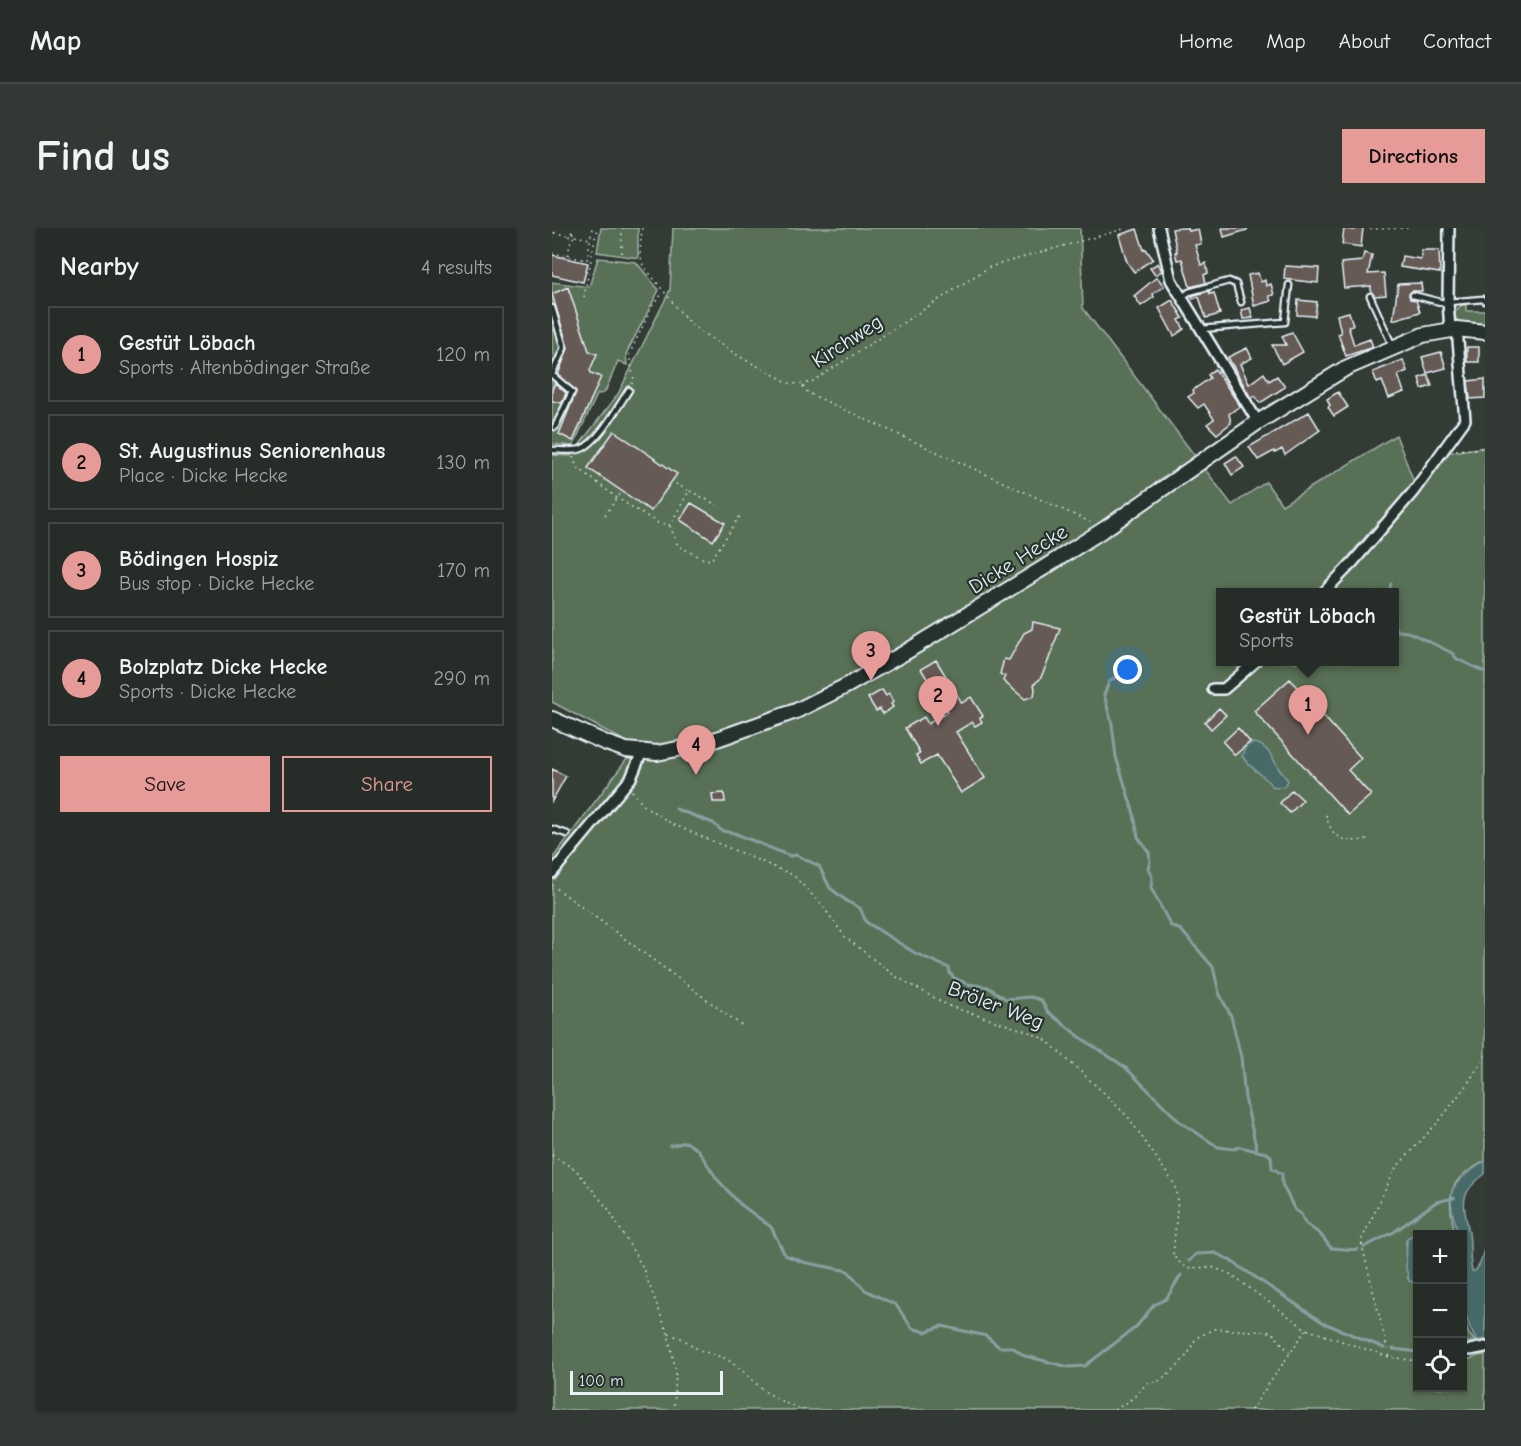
<!DOCTYPE html>
<html lang="en">
<head>
<meta charset="utf-8">
<style>
  :root { --surface:#262c28; --page:#323834; --text:#f1f3f6; --muted:#a4a7a8; --line:#424845; --accent:#e69b98 }
  body { margin:0; font-family:"Comic Neue",sans-serif; background:var(--page); color:var(--text) }
  .controls { position:absolute; right:18px; bottom:18px; display:grid; overflow:hidden; border-radius:0px; box-shadow:0 2px 4px #0004 }
  .controls button { width:54px; height:54px; display:grid; place-items:center; padding:0; border:0; border-bottom:2px solid var(--line); background:var(--surface); color:var(--text); font:30px sans-serif }
  .scale { position:absolute; left:18px; bottom:15px; width:153px; box-sizing:border-box; padding-left:6px; border:3px solid #e8f1f8; border-top:0; font-size:16px; line-height:21px; white-space:nowrap; color:#e8f1f8; -webkit-text-stroke:4px #26332d; paint-order:stroke }
  .you { position:absolute; left:576px; top:442px; width:21px; height:21px; margin:-15px; border:4px solid #fff; border-radius:50%; background:#1a73e8; box-shadow:0 0 0 9px #1a73e833 }
  .badge { display:grid; place-items:center; width:39px; height:39px; border-radius:50%; background:var(--accent); color:#111; font-size:20px; font-weight:700 }
  .pin { position:absolute; translate:-50% -50px; filter:drop-shadow(0 2px 3px #0008) }
  .pin::after { content:''; position:absolute; top:32px; width:21px; height:18px; background:inherit; clip-path:polygon(0 0,100% 0,50% 100%) }
  .popup { position:absolute; left:664px; top:360px; width:183px; height:78px; box-sizing:border-box; display:grid; place-content:center; border-radius:0px; background:var(--surface); filter:drop-shadow(0 2px 4px #0005); font-size:20px; white-space:nowrap; color:var(--muted) }
  .popup b { font-size:22px; color:var(--text) }
  .popup::after { content:''; position:absolute; left:50%; top:100%; margin-left:-12px; border:12px solid transparent; border-top-color:var(--surface) }
  .list { margin:0; padding:0; list-style:none }
  h2 { display:flex; justify-content:space-between; align-items:center; height:78px; margin:0; padding:0 24px; font-size:26px }
  h2 small { font-size:20px; font-weight:400; color:var(--muted) }
  .list li { display:grid; grid-template-columns:39px 1fr auto; gap:18px; align-items:center; box-sizing:border-box; height:96px; margin:0 12px 12px; padding:0 12px; border:2px solid var(--line); border-radius:0px }
  .list b { display:block; font-size:22px; white-space:nowrap }
  .list p { margin:0; font-size:20px; white-space:nowrap; color:var(--muted) }
  .list em { font-size:20px; font-style:normal; color:var(--muted) }
  .actions { display:flex; gap:12px; padding:18px 24px }
  .actions a { flex:1; padding:14px 0; border:2px solid var(--accent); border-radius:0px; text-align:center; font-size:21px; color:var(--accent) }
  .actions .main { background:var(--accent); color:#111 }
  .icon { flex:none; width:33px; height:33px; fill:none; stroke:currentColor; stroke-width:2; stroke-linecap:round; stroke-linejoin:round }
  .map { position:relative; flex:none; width:933px; height:1182px; overflow:hidden; border-radius:0px }
  header { display:flex; align-items:center; gap:36px; box-sizing:border-box; height:84px; padding:0 30px; background:var(--surface); border-bottom:2px solid var(--line) }
  header strong { font-size:28px }
  nav { display:flex; gap:33px; margin-inline-start:auto; font-size:21px }
  .intro { display:flex; align-items:center; justify-content:space-between; box-sizing:border-box; height:144px; padding:0 36px }
  h1 { margin:0; font-size:42px }
  .button { padding:15px 27px; border-radius:0px; background:var(--accent); color:#111; font-size:21px; font-weight:700 }
  main { display:flex; gap:36px; padding:0 36px }
  aside { flex:1; background:var(--surface); border-radius:0px; box-shadow:0 2px 4px #0004 }
  .map>svg:first-child { display:block }
</style>
</head>
<body>
<header>
<strong>Map</strong>
<nav><a>Home</a><a>Map</a><a>About</a><a>Contact</a></nav>
</header>
<div class="intro"><h1>Find us</h1><a class="button">Directions</a></div>
<main>
<aside>
<h2>Nearby<small>4 results</small></h2>
<ul class="list">
<li><span class="badge">1</span><div><b>Gestüt Löbach</b><p>Sports · Altenbödinger Straße</p></div><em>120 m</em></li>
<li><span class="badge">2</span><div><b>St. Augustinus Seniorenhaus</b><p>Place · Dicke Hecke</p></div><em>130 m</em></li>
<li><span class="badge">3</span><div><b>Bödingen Hospiz</b><p>Bus stop · Dicke Hecke</p></div><em>170 m</em></li>
<li><span class="badge">4</span><div><b>Bolzplatz Dicke Hecke</b><p>Sports · Dicke Hecke</p></div><em>290 m</em></li>
</ul>
<div class="actions"><a class="main">Save</a><a>Share</a></div>
</aside>
<div class="map">
<svg width="933" height="1182" viewBox="0 0 933 1182">
  <rect width="100%" height="100%" fill="#333b35"/>
  <filter id="ink" filterUnits="userSpaceOnUse"><feTurbulence type="fractalNoise" baseFrequency=".0167" numOctaves="2"/><feDisplacementMap in="SourceGraphic" scale="12" xChannelSelector="R" yChannelSelector="G"/><feConvolveMatrix kernelMatrix="1 2 1 2 8 2 1 2 1" color-interpolation-filters="sRGB"/></filter>
  <g filter="url(#ink)">
    <path fill="#587156" stroke="#a0b1a7" stroke-width="1.5" fill-rule="evenodd" d="M49,0H86V30L45,24Z
      M121,0H528L531,80L680,277L714,254L730,277L844,207L865,262L893,225L933,219V933C925,938 912,944 906,952C893,967 900,989 903,1006H890C879,994 866,1006 854,1012L856,1051L865,1055V1063L863,1067L866,1074V1160H910L911,1133L933,1126V1182H0V631L84,519L0,474V227L19,228L66,166L118,62ZM826,294L839,299L780,364H843V434H669V364H767Z
      M46,30L84,34L107,62L74,126L75,137L66,133L53,164L45,167L21,218L0,216V54L37,59Z
      M910,77H914V83H933V95H910L902,90V84Z
      M910,1086L917,1106L923,1113L913,1115L911,1119Z"/>
    <path fill="#466a69" stroke="#87a0a2" stroke-width="1.5" d="M700,515C718,516 720,533 730,545C732,548 735,550 736,553C732,560 728,560 720,558C712,546 699,542 690,528L694,518Z
      M933,933V946C905,966 912,976 917,1005C919,1017 917,1031 920,1043H923L928,1036L933,1018V1123C904,1094 910,1044 910,1006H906C894,961 894,960 933,933Z
      M875,1000L886,1002L890,1006H866L865,1055L857,1053L854,1040L855,1010Z"/>
    <g fill="none" stroke-linecap="round" stroke-linejoin="round">
      <path stroke="#87a0a2" stroke-width="3" d="M837,364L839,356
        M843,399L845,403L856,404L882,416L900,425L905,431L933,444
        M565,448L557,454L552,467L560,496L564,529L582,586L586,609L597,624L598,634L596,640L600,649L599,660L619,698L629,702L661,739L667,765L679,788L689,829L693,870L705,923
        M124,581L161,595L170,603L182,605L238,628L244,627L267,638L278,660L296,674L308,680L314,694L363,725L397,740L398,745L402,750L416,756L436,759L454,771L479,769L489,772L496,784L532,812L573,839L627,893L666,919L682,921L688,919L714,925L719,928L720,940L730,946V956L743,982L749,986L753,995L768,1006L779,1020C788,1020 797,1023 806,1021
        M118,918L134,914L146,922L165,951L188,976L219,999L233,1027L251,1034L296,1043L313,1062L344,1077L360,1100L373,1104L390,1098L434,1108L447,1119H460L473,1128L517,1139L533,1138L584,1099L602,1077L614,1071L629,1047
        M812,1019L842,1004L884,974L902,970
        M637,1033L644,1026L663,1025L676,1031L772,1095L832,1120
        M910,1116L933,1112
        M841,1121L866,1124"/>
    </g>
    <path fill="#665a55" stroke="#e8f1f8" stroke-width="1.5" d="M626,0H636L637,3L646,1L649,16L643,17L649,37L654,35L656,45L652,47L654,55L638,59L630,31L625,32L623,24H625L620,1Z
      M670,0H695V2L672,9Z
      M803,0H811L809,19L790,16L792,1L803,2Z
      M585,1L592,22L594,21L601,31L582,44L575,34L567,7Z
      M869,22H887L888,45L848,39L850,28L869,31Z
      M812,25L820,27L816,46L832,45L834,67L823,68L819,64V58L792,60L789,35L810,33Z
      M0,27L36,35L31,54L0,47Z
      M606,35L610,43L603,47L598,40Z
      M733,38L767,40L766,55L732,51Z
      M706,45L709,54L713,52L714,58L719,56L722,67L717,68L719,73L702,78L696,47Z
      M605,49L612,58L601,66L602,69L589,78L582,68Z
      M869,55L870,63H860L857,66L858,71L864,72L868,84L841,92L846,56Z
      M16,59L37,123L45,126L38,142L39,145L49,149L21,213L7,206L24,164L6,147L16,120L0,66Z
      M657,63L658,66L662,65L668,86L654,90L647,69L641,71L640,68Z
      M620,72L631,90L627,92L632,101L622,108L607,80Z
      M746,72L765,74L763,88L745,87Z
      M698,80L701,90L691,91L689,82Z
      M797,84L801,97L796,98L802,117L818,111L821,119L794,128L786,106L789,105L785,87Z
      M740,104L751,124L730,136L720,117H734L730,108Z
      M915,119H927V134H915Z
      M695,120L700,130L688,136L697,156L712,145L717,153L725,148L733,159L708,175L703,168L699,170L676,129Z
      M889,124L894,140L875,145L870,129Z
      M851,132L855,143L846,147L852,164L837,170L830,153L825,155L821,144Z
      M663,141L688,178L677,186L679,195L665,206L655,196L662,191L652,176L646,180L636,169L642,165L641,162L658,150L656,147Z
      M876,147L880,158L870,161L867,150Z
      M933,151V170L918,171L916,153Z
      M3,155L14,165L10,175L0,173V162Z
      M786,164L796,179L782,188L776,179L778,177L775,171Z
      M757,184L768,202L733,227L730,221L723,225L722,223L706,232L697,219Z
      M62,203L125,246L99,283L36,240Z
      M684,228L692,239L680,247L673,235Z
      M139,275L173,295L161,313L128,292Z
      M481,394L508,400L495,436L488,451L482,456L483,461L482,468L473,471L451,453L453,448L448,446L452,431L457,432L472,405L480,401Z
      M384,432L410,475L419,469L431,488L428,490L430,494L423,498L420,494L404,504L433,550L409,565L385,527L369,536L364,527L368,525L353,500L372,489L376,496L396,484L369,441Z
      M738,451L809,530L796,542L819,567L796,587L702,483Z
      M330,462L334,468L337,466L341,474L339,476L341,479L331,486L328,481L324,483L316,470Z
      M667,480L674,487L659,501L653,494Z
      M686,500L698,514L683,527L671,514Z
      M0,541L14,548L0,573Z
      M740,562L751,572L738,585L728,575Z
      M172,565L173,574H161L160,566Z"/>
    <g fill="none" stroke-linecap="round" stroke-linejoin="round">
      <g stroke="#e8f1f8" stroke-width="9">
        <path id="lane" d="M861,67L896,76
          M818,68L841,119
          M630,69L637,64L677,53L684,56L689,74
          M896,74L931,71L933,73
          M0,80L12,120L0,146
          M649,101L733,94L737,57
          M0,147L20,164L3,199
          M0,222C9,222 20,224 29,221C46,215 67,177 77,162
          M0,601L15,606"/>
      </g>
      <g stroke="#e8f1f8" stroke-width="14">
        <path id="street" d="M607,0L619,52L706,194
          M897,0L896,74L898,101
          M772,364L801,334L861,264L913,192L905,101
          M661,461H672L703,434
          M0,645L79,550L90,524
          M918,1122L933,1119"/>
      </g>
      <g stroke="#e8f1f8" stroke-width="18">
        <path id="secondary" d="M0,491L54,515L74,522L105,525L151,516L244,483L296,457L354,424L493,339L554,300L706,194L794,140L871,107L905,101L933,104"/>
      </g>
      <path stroke="#e8f1f8" stroke-width="1.5" stroke-dasharray="1.5 4.5" stroke-linecap="butt" d="M90,0L88,26L91,37L133,90L146,102L190,130L239,156L258,155L437,39L575,0
        M818,1L858,0
        M20,4L16,7L19,11L23,8L20,4V0
        M2,5L15,7
        M23,8L38,11
        M0,11L4,0
        M0,25L35,32L40,0
        M70,25V0
        M16,27L19,11
        M32,69L45,0
        M80,156L82,152L77,127L101,77L111,65
        M251,158L256,165L538,294
        M904,222L933,220
        M21,229L25,239L65,270L106,295L118,297L137,263L124,256
        M138,263L165,277
        M53,287L69,265
        M118,298L126,318L152,331L159,332L190,285
        M80,563L91,577L120,596L241,647L269,676L294,710L343,748L397,778L477,804L494,812L552,865L577,890L622,956L626,970L621,1028L634,1040L660,1039L678,1046L754,1101L837,1129L866,1133
        M774,587C780,611 791,616 816,611
        M0,657L189,797
        M0,927L24,942L57,982L90,1038L116,1106L124,1143L122,1182
        M117,1106L131,1111L147,1122L175,1131L192,1144L212,1163L233,1175L252,1182
        M837,1128L809,1013L843,941L888,892L918,852L933,828
        M563,1182L581,1170L595,1155L607,1153L625,1139L636,1126L644,1110L662,1101L720,1104L738,1125
        M699,1182L754,1102"/>
      <use href="#lane" stroke="#26332d" stroke-width="4.5"/>
      <use href="#street" stroke="#26332d" stroke-width="9"/>
      <use href="#secondary" stroke="#26332d" stroke-width="14"/>
    </g>
  </g>
  <g text-anchor="middle" dominant-baseline="central" stroke-width="4.5" stroke-linejoin="round" paint-order="stroke">
    <g font-size="21" fill="#e8f1f8" stroke="#26332d">
      <text transform="translate(295 113) rotate(-33)">Kirchweg</text>
      <text transform="translate(466 331) rotate(-32)">Dicke Hecke</text>
      <text transform="translate(444 777) rotate(21)">Bröler Weg</text>
    </g>
  </g>
</svg>
<div class="controls">
<button>+</button>
<button>−</button>
<button><svg class="icon" aria-label="locate" viewBox="0 0 24 24"><circle cx="12" cy="12" r="6"/><path d="M12 2v4M12 18v4M2 12h4M18 12h4"/></svg></button>
</div>
<div class="scale">100 m</div>
<div class="you"></div>
<div class="pin badge" style="left:756px;top:507px">1</div>
<div class="popup"><b>Gestüt Löbach</b>Sports</div>
<div class="pin badge" style="left:386px;top:498px">2</div>
<div class="pin badge" style="left:319px;top:453px">3</div>
<div class="pin badge" style="left:144px;top:547px">4</div>
</div>
</main>
</body>
</html>
